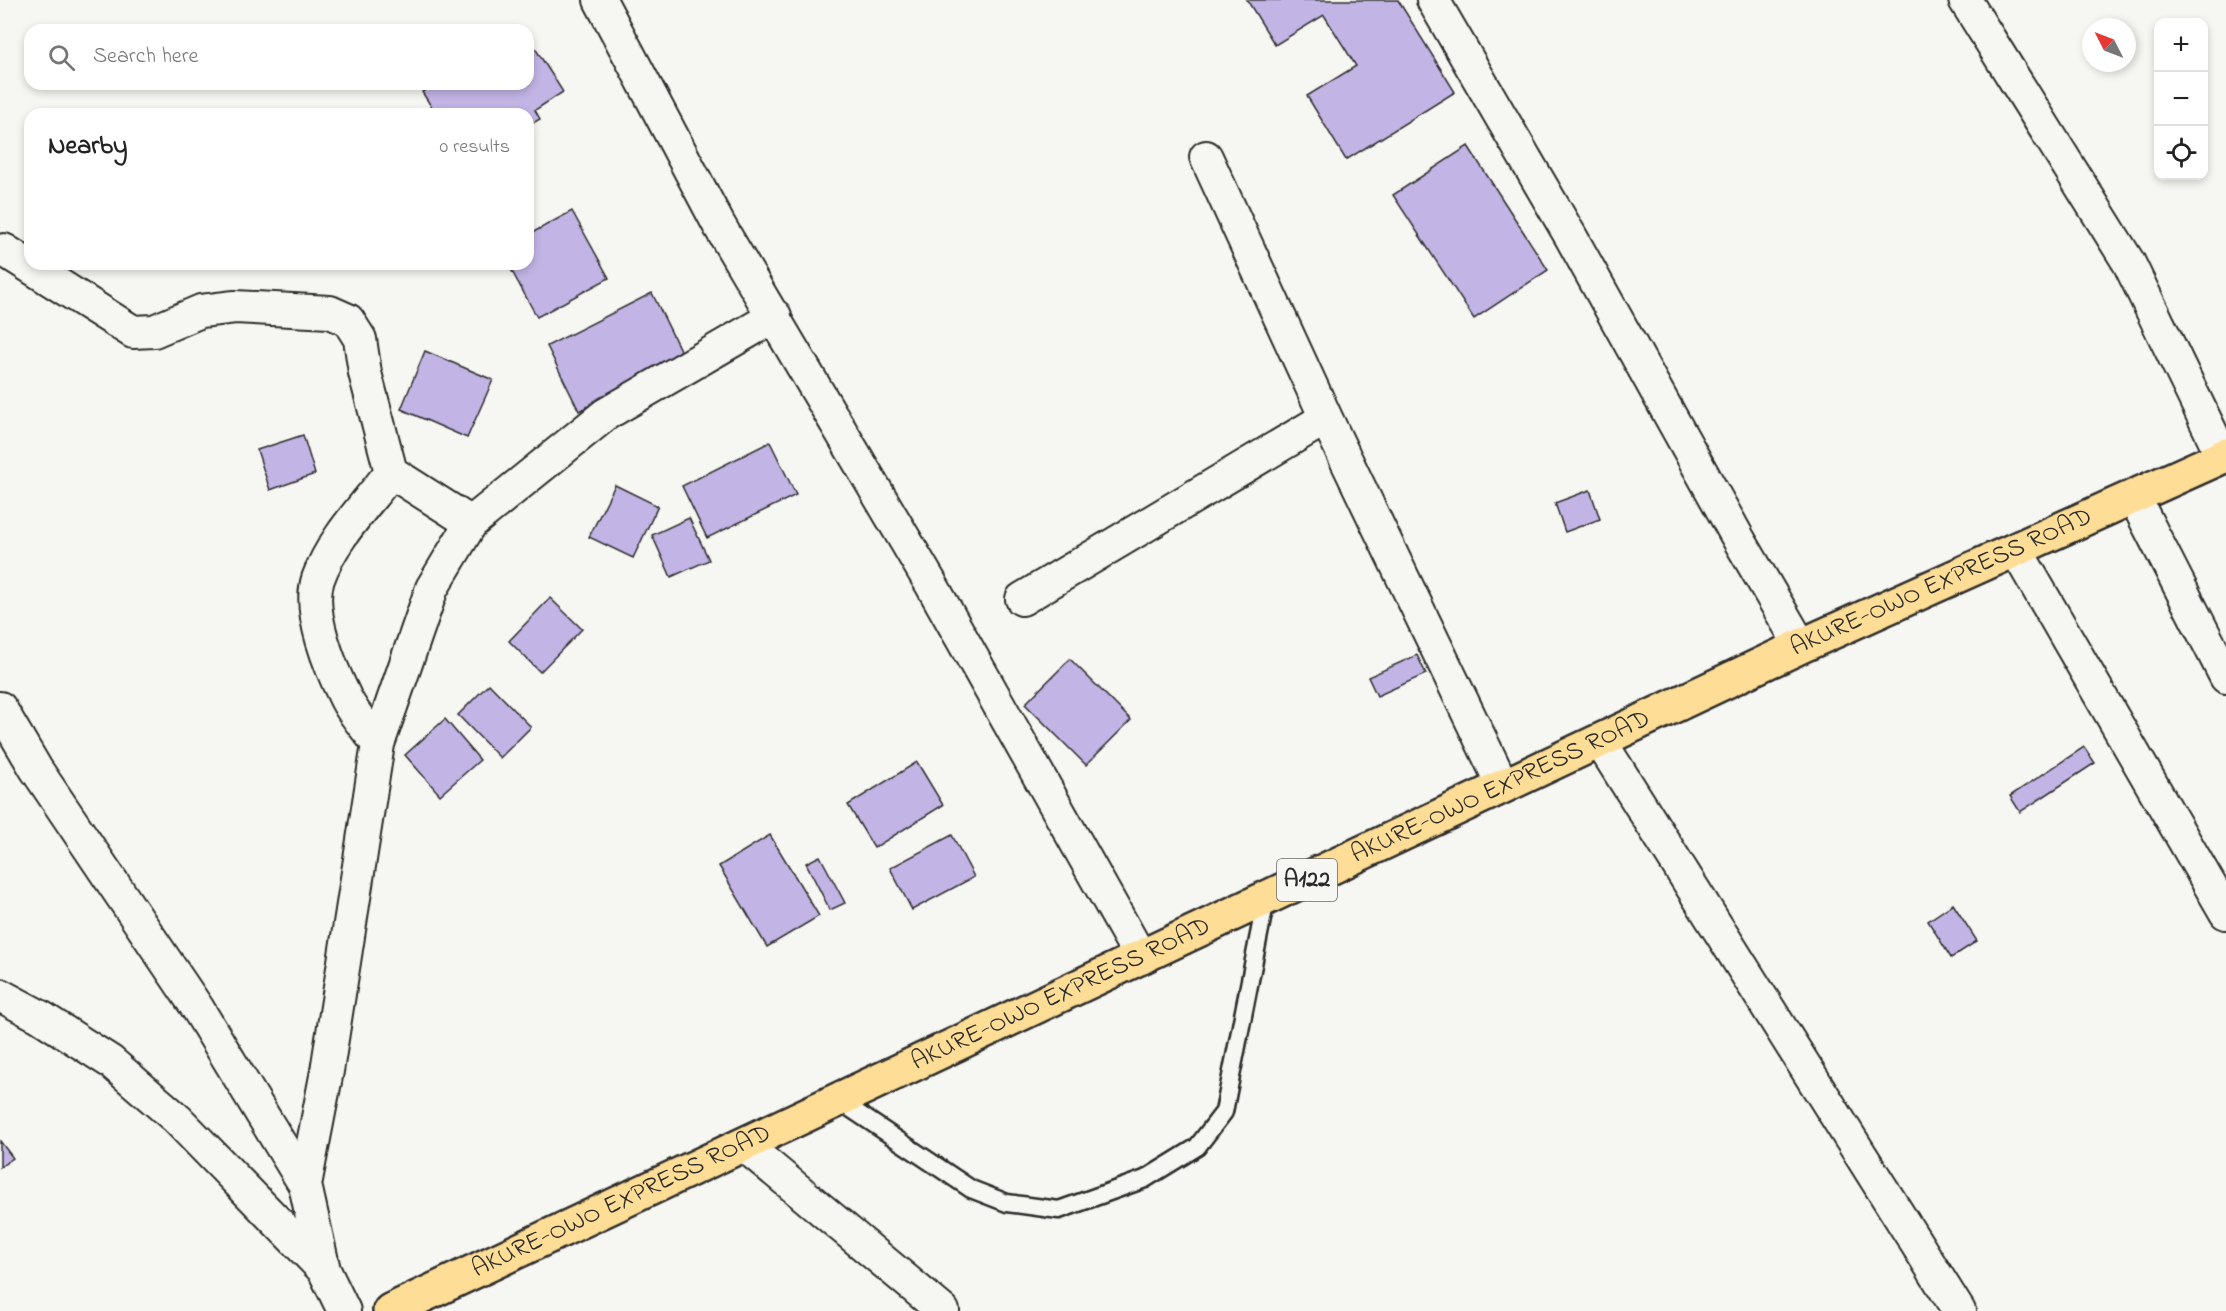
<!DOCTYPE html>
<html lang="en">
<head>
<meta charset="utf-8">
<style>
  :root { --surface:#fff; --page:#f2f2f2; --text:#222; --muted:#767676; --line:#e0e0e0 }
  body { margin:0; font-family:"Indie Flower",sans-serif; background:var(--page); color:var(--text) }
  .controls { position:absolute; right:18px; top:18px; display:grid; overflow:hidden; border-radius:12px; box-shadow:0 3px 9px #0003 }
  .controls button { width:54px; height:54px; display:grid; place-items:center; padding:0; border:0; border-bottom:2px solid var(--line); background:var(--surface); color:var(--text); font:30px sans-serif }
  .compass { position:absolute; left:2082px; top:18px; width:54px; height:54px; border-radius:50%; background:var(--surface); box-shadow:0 3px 9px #0003; rotate:312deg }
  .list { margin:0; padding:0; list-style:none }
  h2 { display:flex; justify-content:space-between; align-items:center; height:78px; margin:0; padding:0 24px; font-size:26px }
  h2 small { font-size:20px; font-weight:400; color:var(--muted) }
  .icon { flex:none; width:33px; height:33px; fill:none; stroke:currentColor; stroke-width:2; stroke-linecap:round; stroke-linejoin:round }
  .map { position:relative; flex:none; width:2226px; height:1311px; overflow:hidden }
  .search { position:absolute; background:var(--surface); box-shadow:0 3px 9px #0003; left:24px; top:24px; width:510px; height:66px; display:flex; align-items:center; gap:15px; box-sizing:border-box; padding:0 21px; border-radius:18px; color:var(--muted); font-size:22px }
  .panel { position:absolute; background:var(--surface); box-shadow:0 3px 9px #0003; left:24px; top:108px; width:510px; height:162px; border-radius:18px }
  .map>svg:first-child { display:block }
</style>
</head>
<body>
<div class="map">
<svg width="2226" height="1311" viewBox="0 0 2226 1311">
  <rect width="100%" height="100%" fill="#f6f6f2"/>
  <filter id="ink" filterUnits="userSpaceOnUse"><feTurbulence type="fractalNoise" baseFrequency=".0167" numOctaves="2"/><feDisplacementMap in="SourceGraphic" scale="12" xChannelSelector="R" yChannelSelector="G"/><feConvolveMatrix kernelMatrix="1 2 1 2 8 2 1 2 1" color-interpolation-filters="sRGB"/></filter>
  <g filter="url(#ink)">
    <path fill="#c2b4e5" stroke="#2b2b2b" stroke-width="1.5" d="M1247,0H1398L1455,92L1346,160L1307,96L1356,66L1324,15L1275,45Z
      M528,37L563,92L535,110L540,119L528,126V114H436L422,92L435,84H528Z
      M1468,146L1548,270L1474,319L1393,195Z
      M572,211L609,278L537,317L508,264H528V235Z
      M652,293L684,358L579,411L547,346Z
      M425,351L493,380L467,438L401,409Z
      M303,435L315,474L270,490L257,450Z
      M770,442L796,495L707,538L682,486Z
      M615,485L658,506L633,558L589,537Z
      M1590,490L1600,519L1565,532L1555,503Z
      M689,518L709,560L671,577L652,535Z
      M550,598L582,629L540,672L509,641Z
      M1417,655L1426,674L1377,696L1368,677Z
      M1070,659L1131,720L1086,765L1025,704Z
      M489,684L531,727L500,758L458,715Z
      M445,719L480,760L440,795L405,755Z
      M2084,747L2095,763L2020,812L2010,796Z
      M917,762L943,805L874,848L848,805Z
      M770,835L819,916L767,947L719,866Z
      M952,835L974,877L912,910L890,868Z
      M820,856L845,903L830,910L806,863Z
      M1953,904L1977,941L1951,958L1928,921Z
      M0,1141L13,1158L0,1167Z"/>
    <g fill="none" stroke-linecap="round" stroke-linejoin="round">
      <g stroke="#2b2b2b" stroke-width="21">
        <path id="lane" d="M838,1100L971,1189L1007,1203L1059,1210L1145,1179L1197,1147L1224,1112L1266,899"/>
      </g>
      <g stroke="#2b2b2b" stroke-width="36">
        <path id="street" d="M600,0L719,225L930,582L1141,958
          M1433,0L1571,237L1738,538L1801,646
          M1965,0L2129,263L2223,457
          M1206,157L1326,418
          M4,250L133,332L154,331L201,311L235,307L330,312L348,320L360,339L365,373L391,472C366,505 332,539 318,579C307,612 331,669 346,699C354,715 368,730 378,744
          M391,472L471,523
          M2134,497L2226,677
          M2016,550L2226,913
          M1022,599L1326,418L1503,786
          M0,708L36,769L198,1009L305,1185L324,1270
          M1600,741L1959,1311
          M0,995L41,1017L111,1062L177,1119L324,1270L344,1311
          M744,1145L943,1311
          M305,1185L327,1071L378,744L432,588L471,523L606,414L775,316"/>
      </g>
      <g stroke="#2b2b2b" stroke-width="38">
        <g id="highway">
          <path id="s1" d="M390,1311L1801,646L2226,455"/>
        </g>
      </g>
      <use href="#lane" stroke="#f6f6f2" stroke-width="16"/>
      <use href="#street" stroke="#f6f6f2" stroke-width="32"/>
      <use href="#highway" stroke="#fedd96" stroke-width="33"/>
    </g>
  </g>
  <g text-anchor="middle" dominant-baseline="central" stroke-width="6" stroke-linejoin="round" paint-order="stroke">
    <rect fill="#f6f6f2" stroke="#686867" stroke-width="1.5" x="1277" y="859" width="60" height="42" rx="4.5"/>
    <g font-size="24" font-weight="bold" fill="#2b2b2b">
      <text x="1307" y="880">A122</text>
    </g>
    <g font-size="26" fill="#2b2b2b" stroke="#f6f6f2">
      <text stroke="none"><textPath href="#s1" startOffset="1714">AKURE-OWO EXPRESS ROAD</textPath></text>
      <text stroke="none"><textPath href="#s1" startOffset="1228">AKURE-OWO EXPRESS ROAD</textPath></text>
      <text stroke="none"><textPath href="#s1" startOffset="742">AKURE-OWO EXPRESS ROAD</textPath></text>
      <text stroke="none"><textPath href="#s1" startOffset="256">AKURE-OWO EXPRESS ROAD</textPath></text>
    </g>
  </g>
</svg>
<div class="controls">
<button>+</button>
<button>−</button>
<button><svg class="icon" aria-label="locate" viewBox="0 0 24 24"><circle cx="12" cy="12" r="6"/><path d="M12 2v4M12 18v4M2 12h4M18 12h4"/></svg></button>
</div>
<svg class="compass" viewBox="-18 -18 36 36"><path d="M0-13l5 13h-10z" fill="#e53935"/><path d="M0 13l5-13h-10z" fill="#767676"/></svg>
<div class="search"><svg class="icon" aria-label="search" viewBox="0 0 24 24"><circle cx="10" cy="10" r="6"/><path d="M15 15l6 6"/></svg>Search here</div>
<section class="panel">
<h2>Nearby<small>0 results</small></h2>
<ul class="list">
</ul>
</section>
</div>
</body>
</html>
